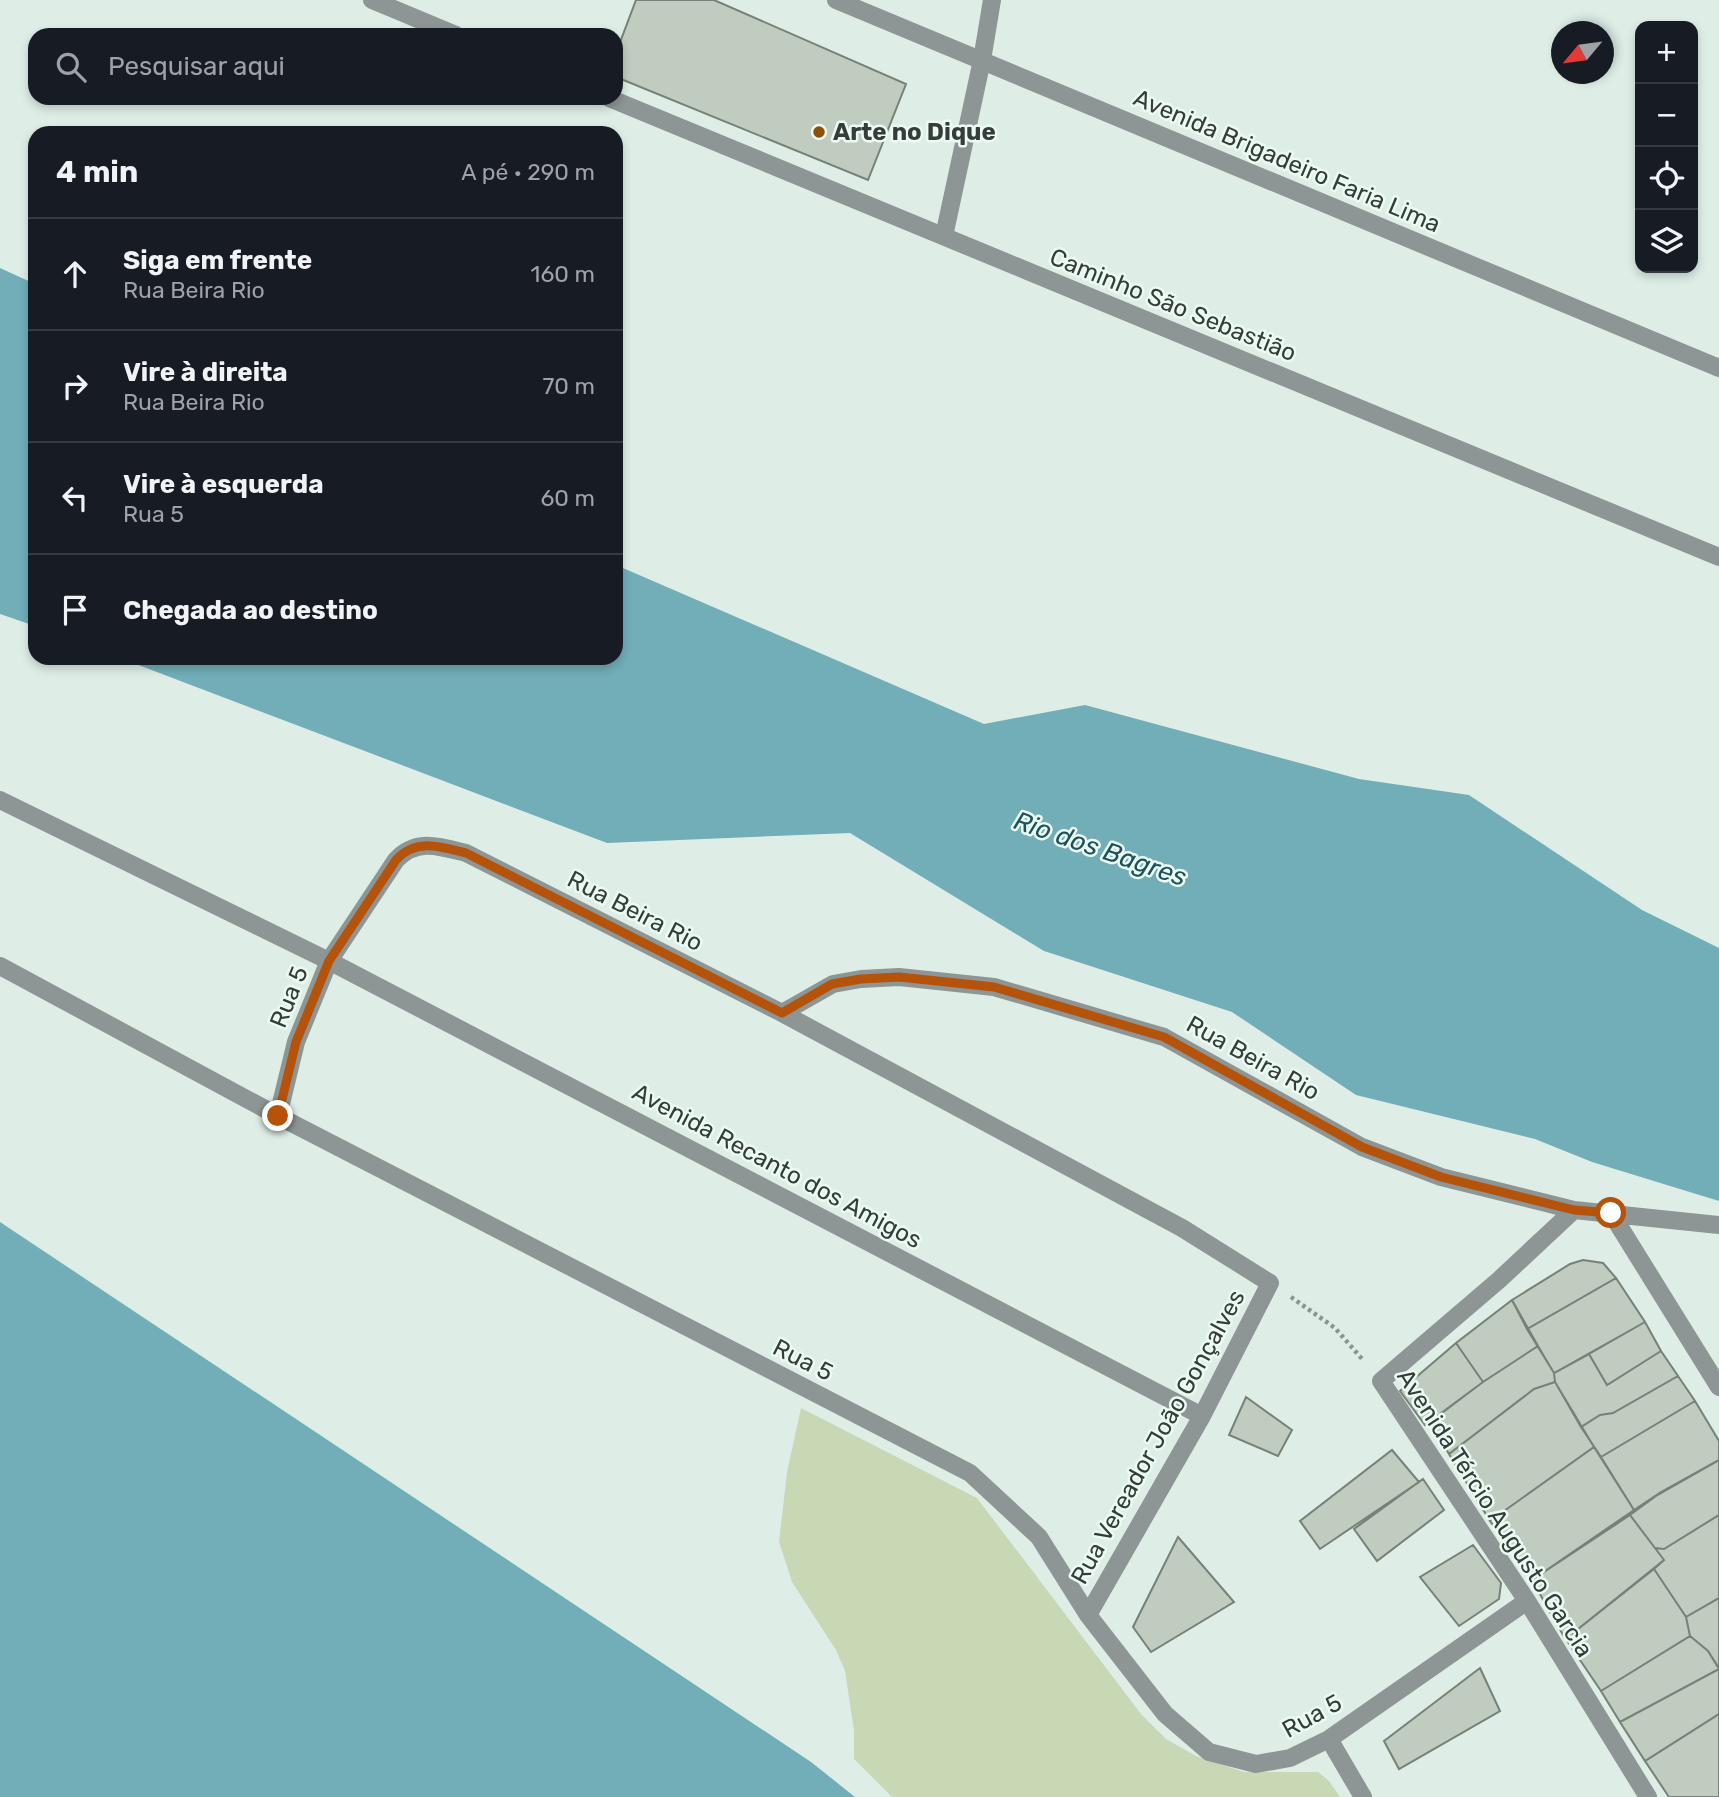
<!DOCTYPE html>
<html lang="pt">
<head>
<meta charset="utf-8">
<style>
  :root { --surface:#171b24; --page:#242831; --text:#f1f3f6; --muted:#9ea1a6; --line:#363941 }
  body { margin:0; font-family:Rubik,sans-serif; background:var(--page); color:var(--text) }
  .controls { position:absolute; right:21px; top:21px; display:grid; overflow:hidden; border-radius:14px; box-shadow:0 4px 10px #0003 }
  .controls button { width:63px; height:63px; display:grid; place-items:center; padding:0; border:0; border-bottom:2px solid var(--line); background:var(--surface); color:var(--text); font:35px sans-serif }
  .compass { position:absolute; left:1551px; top:21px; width:63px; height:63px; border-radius:50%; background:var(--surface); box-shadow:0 4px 10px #0003; rotate:241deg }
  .stop { position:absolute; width:21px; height:21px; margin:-16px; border:5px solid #b45309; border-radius:50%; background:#fff }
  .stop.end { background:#b45309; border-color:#fff; box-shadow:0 2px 7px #0008 }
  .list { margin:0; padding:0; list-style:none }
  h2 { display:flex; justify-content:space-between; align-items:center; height:91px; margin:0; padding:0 28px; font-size:30px }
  h2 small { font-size:23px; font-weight:400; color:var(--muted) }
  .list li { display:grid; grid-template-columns:46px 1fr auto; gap:21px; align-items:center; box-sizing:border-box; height:112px; padding:0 28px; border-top:2px solid var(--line) }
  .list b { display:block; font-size:26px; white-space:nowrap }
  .list p { margin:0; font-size:23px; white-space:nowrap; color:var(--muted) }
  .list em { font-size:23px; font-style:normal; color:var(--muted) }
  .icon { flex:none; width:38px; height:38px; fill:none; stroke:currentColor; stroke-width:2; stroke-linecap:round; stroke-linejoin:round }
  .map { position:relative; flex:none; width:1719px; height:1797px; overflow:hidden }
  .search { position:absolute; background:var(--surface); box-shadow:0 4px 10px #0003; left:28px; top:28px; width:595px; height:77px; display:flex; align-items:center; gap:18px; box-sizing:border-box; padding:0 24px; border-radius:21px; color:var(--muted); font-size:26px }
  .panel { position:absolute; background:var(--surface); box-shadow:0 4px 10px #0003; left:28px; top:126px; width:595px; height:539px; border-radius:21px }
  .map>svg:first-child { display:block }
</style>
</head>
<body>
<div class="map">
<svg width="1719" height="1797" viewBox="0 0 1719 1797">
  <rect width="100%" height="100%" fill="#deeee7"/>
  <path fill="#c9d8b4" d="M801,1408L977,1498L1141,1714L1166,1739L1196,1756L1244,1772H1318L1329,1781L1340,1797H892L854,1759V1731L845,1671L836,1650L792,1582L779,1542L787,1472Z"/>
  <path fill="#71aeb8" d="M0,268L35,284V626L0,614Z
    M616,565L984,724L1085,705L1359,779L1469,795L1642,910L1719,948V1201L1592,1162L1535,1139L1356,1095L1232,1012L1044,951L850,833L607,843L120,658H616Z
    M0,1222L811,1762L855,1797H0Z"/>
  <path fill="#c1ccc1" stroke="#778177" stroke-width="2" d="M636,0H714L906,84L868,180L616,77V53Z
    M1583,1260L1603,1263L1616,1278L1527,1329L1512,1300L1570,1264Z
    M1616,1278L1645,1322L1554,1373L1527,1329Z
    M1512,1300L1538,1346L1483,1382L1456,1343Z
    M1645,1322L1661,1351L1607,1385L1589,1354Z
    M1456,1343L1483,1382L1425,1425L1400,1391Z
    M1538,1346L1554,1373L1555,1382L1534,1389L1449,1454L1430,1422L1483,1382Z
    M1661,1351L1678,1376L1613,1413L1600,1415L1581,1427L1555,1382L1554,1373L1589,1354L1607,1385Z
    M1678,1376L1695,1401L1601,1457L1581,1427L1600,1415L1613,1413Z
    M1555,1382L1594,1447L1490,1521L1449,1454L1534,1389Z
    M1246,1397L1292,1430L1278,1456L1229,1435Z
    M1695,1401L1719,1441V1460L1661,1492L1634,1510L1601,1457Z
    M1594,1447L1634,1510L1532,1580L1490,1521Z
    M1392,1450L1419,1482L1320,1549L1300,1521Z
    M1719,1460V1515L1664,1549L1655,1548L1630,1515L1656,1496Z
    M1423,1479L1444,1510L1377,1561L1354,1529Z
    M1630,1515L1664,1560L1573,1633L1563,1635L1532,1580Z
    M1719,1515V1598L1686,1617L1654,1569L1664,1560L1655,1548L1664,1549Z
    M1178,1537L1234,1602L1151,1652L1133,1627Z
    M1473,1545L1501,1583L1499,1599L1459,1626L1420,1577Z
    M1654,1569L1686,1617L1690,1636L1601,1691L1563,1635L1573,1633Z
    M1719,1598V1668L1708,1651L1690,1636L1686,1617Z
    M1690,1636L1708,1651L1719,1669L1620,1722L1601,1691Z
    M1480,1668L1500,1711L1399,1769L1384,1741Z
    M1719,1669V1714L1645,1761L1620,1722Z
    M1719,1714V1797H1669L1645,1761Z"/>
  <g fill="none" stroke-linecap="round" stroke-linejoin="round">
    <path stroke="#8a9590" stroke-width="4.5" stroke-dasharray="3.5 3.5" stroke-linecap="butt" d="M1291,1297L1335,1328L1363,1360"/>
    <path stroke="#8e9595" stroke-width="18" d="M372,0L456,35
      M836,0L1719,368
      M609,98L1719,557
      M944,236L982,60L992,0
      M0,800L329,961L1202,1416
      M0,966L278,1116
      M782,1013L833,984L861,979L899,977L994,987L1164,1037L1362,1147L1441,1177L1574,1210L1719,1225
      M1574,1210L1499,1280L1381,1381L1527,1601L1648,1797
      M1611,1213L1719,1387
      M1088,1615L1202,1416L1270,1283L1182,1228L782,1013L466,853C439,846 416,838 396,860L329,961L296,1042L278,1116L970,1473L1039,1537L1088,1615L1165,1714L1209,1752L1256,1764L1290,1758L1329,1739L1527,1601
      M1329,1739L1363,1797"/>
  </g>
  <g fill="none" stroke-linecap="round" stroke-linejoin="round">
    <path stroke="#b45309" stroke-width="9" d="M278,1116L296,1042L329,961L396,860C416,838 439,846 466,853L782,1013L832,984L861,979L899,977L994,987L1164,1037L1362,1147L1441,1177L1574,1210L1611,1213"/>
  </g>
  <circle fill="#8a5107" stroke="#ebfbf4" stroke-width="2.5" cx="819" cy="132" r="7"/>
  <g text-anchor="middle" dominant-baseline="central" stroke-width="5" stroke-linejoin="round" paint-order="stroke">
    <g font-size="24" font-weight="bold" fill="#363c39" stroke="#ebfbf4" text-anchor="start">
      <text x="833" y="132">Arte no Dique</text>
    </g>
    <g font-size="24" fill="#363c39" stroke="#ebfbf4">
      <text transform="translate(1287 161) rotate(23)">Avenida Brigadeiro Faria Lima</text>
      <text transform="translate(1173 305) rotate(22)">Caminho São Sebastião</text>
      <text transform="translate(635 911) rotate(27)">Rua Beira Rio</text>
      <text transform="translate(289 997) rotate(-68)">Rua 5</text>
      <text transform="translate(1253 1058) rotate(29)">Rua Beira Rio</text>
      <text transform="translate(777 1166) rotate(28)">Avenida Recanto dos Amigos</text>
      <text transform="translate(803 1360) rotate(27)">Rua 5</text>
      <text transform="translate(1158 1437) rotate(-61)">Rua Vereador João Gonçalves</text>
      <text transform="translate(1495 1513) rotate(57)">Avenida Tércio Augusto Garcia</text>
      <text transform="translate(1312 1716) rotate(-29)">Rua 5</text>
    </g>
    <g font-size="26" font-style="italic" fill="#1d525a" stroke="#ebfbf4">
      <text transform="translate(1100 849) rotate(19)">Rio dos Bagres</text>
    </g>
  </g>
</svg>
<div class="controls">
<button>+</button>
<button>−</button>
<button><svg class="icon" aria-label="locate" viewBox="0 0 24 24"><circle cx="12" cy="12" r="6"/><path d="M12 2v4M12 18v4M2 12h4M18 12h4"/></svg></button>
<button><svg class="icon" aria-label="layers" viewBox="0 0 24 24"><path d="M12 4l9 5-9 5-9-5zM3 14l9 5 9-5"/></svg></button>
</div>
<svg class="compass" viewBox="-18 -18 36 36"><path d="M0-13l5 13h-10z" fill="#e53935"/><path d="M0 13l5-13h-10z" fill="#9ea1a6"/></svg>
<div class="stop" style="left:1611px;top:1213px"></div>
<div class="stop end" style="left:278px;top:1116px"></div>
<div class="search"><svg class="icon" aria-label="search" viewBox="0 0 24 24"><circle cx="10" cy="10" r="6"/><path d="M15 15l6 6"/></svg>Pesquisar aqui</div>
<section class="panel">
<h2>4 min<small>A pé · 290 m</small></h2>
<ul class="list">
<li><svg class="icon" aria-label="ahead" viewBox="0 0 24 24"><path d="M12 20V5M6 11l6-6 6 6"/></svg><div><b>Siga em frente</b><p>Rua Beira Rio</p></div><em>160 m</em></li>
<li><svg class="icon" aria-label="right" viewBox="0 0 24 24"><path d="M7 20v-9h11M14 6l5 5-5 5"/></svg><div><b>Vire à direita</b><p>Rua Beira Rio</p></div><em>70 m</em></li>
<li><svg class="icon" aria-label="left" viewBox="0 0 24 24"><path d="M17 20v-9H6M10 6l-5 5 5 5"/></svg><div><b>Vire à esquerda</b><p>Rua 5</p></div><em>60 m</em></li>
<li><svg class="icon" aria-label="arrive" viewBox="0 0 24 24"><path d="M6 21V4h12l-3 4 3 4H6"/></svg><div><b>Chegada ao destino</b></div></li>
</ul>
</section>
</div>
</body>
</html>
